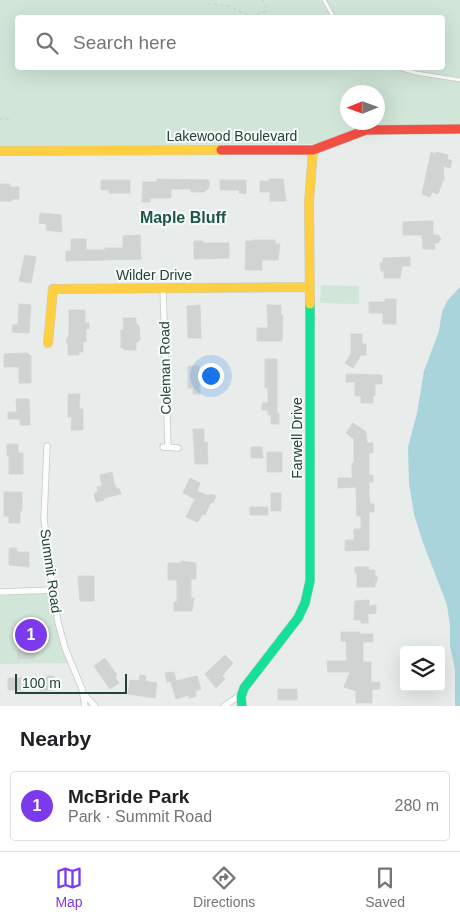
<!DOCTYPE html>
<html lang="en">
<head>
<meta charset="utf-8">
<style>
  :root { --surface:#fff; --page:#f2f2f2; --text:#202124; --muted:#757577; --line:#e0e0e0; --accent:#7c3aed }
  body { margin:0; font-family:Arial,sans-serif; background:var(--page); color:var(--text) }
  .controls { position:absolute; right:15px; bottom:15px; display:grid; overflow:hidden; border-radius:5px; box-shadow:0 5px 20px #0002 }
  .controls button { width:45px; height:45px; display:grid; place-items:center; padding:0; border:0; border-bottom:1px solid var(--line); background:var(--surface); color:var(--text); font:25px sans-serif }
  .compass { position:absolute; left:340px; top:85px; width:45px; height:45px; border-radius:50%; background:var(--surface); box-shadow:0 5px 20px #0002; rotate:269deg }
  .scale { position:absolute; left:15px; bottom:12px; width:112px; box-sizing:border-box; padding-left:5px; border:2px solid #24423a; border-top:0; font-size:14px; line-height:18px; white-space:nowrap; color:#24423a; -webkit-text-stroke:4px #f7fbf9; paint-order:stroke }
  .you { position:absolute; left:210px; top:375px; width:18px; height:18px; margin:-12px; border:4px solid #fff; border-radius:50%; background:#1a73e8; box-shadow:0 0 0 8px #1a73e833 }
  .badge { display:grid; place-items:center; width:32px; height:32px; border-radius:50%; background:var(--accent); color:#fff; font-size:16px; font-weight:700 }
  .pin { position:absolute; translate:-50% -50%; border:2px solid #fff; box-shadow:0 1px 5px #0006 }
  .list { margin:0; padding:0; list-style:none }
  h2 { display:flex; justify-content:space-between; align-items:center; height:65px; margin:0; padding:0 20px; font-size:21px }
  h2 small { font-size:16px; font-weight:400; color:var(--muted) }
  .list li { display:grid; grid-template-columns:32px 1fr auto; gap:15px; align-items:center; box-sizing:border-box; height:70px; margin:0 10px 10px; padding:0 10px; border:1px solid var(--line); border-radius:5px }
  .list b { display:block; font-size:19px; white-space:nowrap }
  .list p { margin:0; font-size:16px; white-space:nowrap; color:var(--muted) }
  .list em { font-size:16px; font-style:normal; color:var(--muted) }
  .icon { flex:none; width:28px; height:28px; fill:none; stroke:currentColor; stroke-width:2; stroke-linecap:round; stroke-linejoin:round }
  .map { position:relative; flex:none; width:460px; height:706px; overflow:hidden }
  .search { position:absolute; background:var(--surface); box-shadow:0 5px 20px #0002; left:15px; right:15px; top:15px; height:55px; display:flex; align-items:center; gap:12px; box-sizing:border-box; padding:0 18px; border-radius:5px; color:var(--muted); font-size:19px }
  .sheet { height:145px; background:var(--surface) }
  nav { display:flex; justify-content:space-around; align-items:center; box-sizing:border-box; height:70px; border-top:1px solid var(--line); background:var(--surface); font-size:14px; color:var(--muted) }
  nav a { display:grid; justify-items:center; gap:2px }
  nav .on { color:var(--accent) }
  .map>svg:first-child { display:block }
</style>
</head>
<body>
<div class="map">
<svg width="460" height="706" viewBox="0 0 460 706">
  <rect width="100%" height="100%" fill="#e8edeb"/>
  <path fill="#d1e6d8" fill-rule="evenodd" d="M0,0H460V125H372L355,130L335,139L313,144L0,146ZM18,18H442V68H18ZM348,92H378V122H348Z
    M321,285L359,286V304L320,303Z
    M53,590L58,622L71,663L0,664V592Z"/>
  <path fill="#a9d4db" d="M460,287V706H455V669L450,646V626L447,605L422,540L414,514L409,483L408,447L417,413L424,371L439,331L442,312L447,301Z"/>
  <path fill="#cfd4d2" stroke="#d1d6d4" d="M431,152L435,154L436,152L448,155L447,159L452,161L450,168L443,166L444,179L442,183L438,194L432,192L430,197L422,194Z
    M157,179L209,180V188L204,192H191V189H171V198H150V202H142L143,182H157Z
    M269,179H283L286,201H270V192H260V181H269Z
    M101,180H130V193H109V190H101Z
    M220,180H246V194L239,193V190H220Z
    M0,184H10V187H19V199H12V201H0Z
    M40,213L61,215L62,232L46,230L47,224L39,223Z
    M433,221V235H438L441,239L438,243H434L435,249H423L422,235H403V222Z
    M140,235L141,259L66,261V251H71V239H86V250H105V248H123V236Z
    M253,240H275V244H280L278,260H262V270H245L246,241H253Z
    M194,241H203V243H229V258L194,259Z
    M25,255L36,257L31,283L19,281Z
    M410,257V266H402L400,278H384V271H381L380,263H383V258Z
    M385,299H396V324H383V313H369V302H385Z
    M19,304L31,305L29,333L12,332L13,325H18Z
    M200,305L201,338H188L187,306Z
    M267,305H281V315H283L282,341H257V328H268Z
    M69,310H85V323H89V329H86V342H83V352H79V355H68V345L66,341L69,335Z
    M123,318H136V323L139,326L140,340L136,343V350H124V348H121V330H124Z
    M351,334H362V344H366V355H361L353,368L345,363L351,354Z
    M27,353L31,356V383H19V367H4V354Z
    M265,359H277V413H279V424H271V415H268V410H262V403H268V388H265Z
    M188,366H199L200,394H193V388H188Z
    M346,374L382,375V384H375V396H373V403H361V396H355V382H346Z
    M68,394H80L79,409H83V430H71L72,417H68Z
    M16,399H29L30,425H20V419H8V412H17Z
    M353,423L366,432L367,443H373V453H369V475H373V482H369V495L370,504H374V512H369V550L345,551V540H354V529H361V516H357L356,487L338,488V478H352V463H354V439L346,433Z
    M193,429H204V443L207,442L208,464H195Z
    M7,444H18V453H23V474H9V456H7Z
    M251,447H262L263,458H251Z
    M267,452H282V472H267Z
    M112,472L114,483L117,489L119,488L121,494L104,498V500L96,502L94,494L98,491L97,487L102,486L100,475Z
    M190,478L200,483L197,491L209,496L210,494L216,496L213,503L211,502L205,515L202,514L198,522L186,517L195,499L183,493Z
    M4,492H22V511H20V523H9V516H4Z
    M271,493H281V511H271Z
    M250,507H268V515H250Z
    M9,548H16L17,552H29V567L9,565Z
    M181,561L196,563V579H191V598H194L192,611H174V602H177V580H168V563H181Z
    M355,567H369V570H375V576H377V582H375V587H357V573H355Z
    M78,576H94V601H80Z
    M369,600V606L376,605V613L368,614V623H361V620H354L355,601Z
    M341,632H360V634H373V642H363V662H371V682H380V689H372V703H356V691L344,687L350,672H328L327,661H347L346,641H341Z
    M29,645V650L35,649L39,653L34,658L18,659L17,650H23V646Z
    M225,655L233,663L222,676L225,679L216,688L205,674Z
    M105,658L117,675L115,677L119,683L110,689L94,666Z
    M174,672L176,681L197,676L201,689L195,691L196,696L189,698V695L176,699L171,682L174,681L167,682L165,673Z
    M140,675L146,676L145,681L157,683L155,698L128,694L130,680L139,681Z
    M47,676H54V690L40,691V687H36V678H47Z
    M8,678H25L24,690H8Z
    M278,689H297V700H278Z"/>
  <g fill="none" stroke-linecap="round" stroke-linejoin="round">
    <g stroke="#c5cac8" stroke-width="4.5">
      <path id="lane" d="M324,0L334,18
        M399,68L416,73L460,80"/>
    </g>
    <g stroke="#c5cac8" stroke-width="7">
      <path id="street" d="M163,288L168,447
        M47,446L44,519L53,590L58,622L65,648L82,689L85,706
        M163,447L178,448
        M0,592L53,590
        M83,693L95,706
        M224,706L242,694"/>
    </g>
    <g stroke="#c3cbc8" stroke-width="10">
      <path id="fast" d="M242,706L241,697L244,688L298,618L305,603L310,581V304"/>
    </g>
    <g stroke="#c3cbc8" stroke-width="10">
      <path id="slow" d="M0,151L221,150
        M310,304L309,202L313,150
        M48,343L53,289L310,287"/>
    </g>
    <g stroke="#c3cbc8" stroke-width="10">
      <path id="jam" d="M221,150H313L366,130L460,129"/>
    </g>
    <path stroke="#c3ccca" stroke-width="1" stroke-dasharray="2.5 4" stroke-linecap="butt" d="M208,4L230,6L244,14L254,16L267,10L263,0
      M0,119H10"/>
    <use href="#lane" stroke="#fcfcfc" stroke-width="3"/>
    <use href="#street" stroke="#fcfcfc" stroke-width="5.5"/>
    <use href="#fast" stroke="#16e098" stroke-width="9"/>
    <use href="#slow" stroke="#ffcf43" stroke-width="9"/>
    <use href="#jam" stroke="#f24e42" stroke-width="9"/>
  </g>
  <g text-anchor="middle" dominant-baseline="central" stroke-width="4" stroke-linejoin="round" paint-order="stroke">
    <g font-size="14" fill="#24423a" stroke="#f7fbf9">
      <text x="232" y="136">Lakewood Boulevard</text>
      <text x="154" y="275">Wilder Drive</text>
      <text transform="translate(165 368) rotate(-91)">Coleman Road</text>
      <text transform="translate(297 438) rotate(-90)">Farwell Drive</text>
      <text transform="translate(51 571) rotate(82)">Summit Road</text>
    </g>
    <g font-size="16" font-weight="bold" fill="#1f5548" stroke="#f7fbf9">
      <text x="183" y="217">Maple Bluff</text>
    </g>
  </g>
</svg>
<div class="controls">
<button><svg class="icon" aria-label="layers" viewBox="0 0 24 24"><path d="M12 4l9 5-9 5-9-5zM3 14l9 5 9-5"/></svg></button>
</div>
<svg class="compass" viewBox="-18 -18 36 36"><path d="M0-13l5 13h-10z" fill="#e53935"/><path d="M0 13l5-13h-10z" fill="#757577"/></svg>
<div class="scale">100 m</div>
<div class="you"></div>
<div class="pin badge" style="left:31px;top:635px">1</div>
<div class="search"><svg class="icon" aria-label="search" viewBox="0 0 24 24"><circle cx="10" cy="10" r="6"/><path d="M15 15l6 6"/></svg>Search here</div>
</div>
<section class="sheet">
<h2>Nearby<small></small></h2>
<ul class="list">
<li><span class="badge">1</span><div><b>McBride Park</b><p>Park · Summit Road</p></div><em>280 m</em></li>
</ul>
</section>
<nav>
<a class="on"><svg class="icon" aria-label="map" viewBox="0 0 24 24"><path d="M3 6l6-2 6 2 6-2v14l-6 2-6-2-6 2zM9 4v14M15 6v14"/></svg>Map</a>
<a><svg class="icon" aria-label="directions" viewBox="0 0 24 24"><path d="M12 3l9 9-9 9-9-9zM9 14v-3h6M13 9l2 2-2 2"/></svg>Directions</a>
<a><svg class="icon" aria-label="saved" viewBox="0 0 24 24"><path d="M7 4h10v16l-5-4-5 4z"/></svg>Saved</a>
</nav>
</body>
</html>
